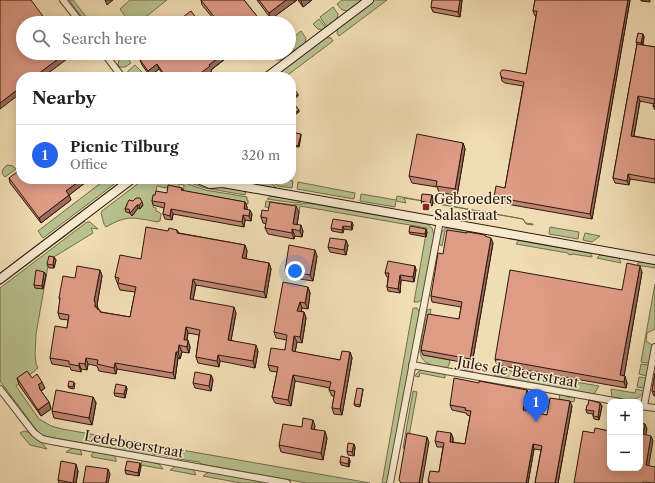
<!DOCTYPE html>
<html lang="en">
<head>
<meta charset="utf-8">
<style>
  :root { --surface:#fff; --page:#f6f6f6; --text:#222; --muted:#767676; --line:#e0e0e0; --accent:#2563eb }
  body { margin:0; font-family:"Libre Caslon Text",serif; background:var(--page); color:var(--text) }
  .controls { position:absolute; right:12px; bottom:12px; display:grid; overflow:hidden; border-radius:8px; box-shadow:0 2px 10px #0003 }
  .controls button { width:36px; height:36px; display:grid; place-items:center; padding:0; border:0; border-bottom:1px solid var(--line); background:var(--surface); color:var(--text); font:20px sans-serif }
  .you { position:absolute; left:295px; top:271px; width:14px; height:14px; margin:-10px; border:3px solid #fff; border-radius:50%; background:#1a73e8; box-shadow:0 0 0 6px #1a73e833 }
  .badge { display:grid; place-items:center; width:26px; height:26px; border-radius:50%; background:var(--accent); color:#fff; font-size:13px; font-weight:700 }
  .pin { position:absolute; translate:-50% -33px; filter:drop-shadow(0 1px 2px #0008) }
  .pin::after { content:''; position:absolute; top:21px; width:14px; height:12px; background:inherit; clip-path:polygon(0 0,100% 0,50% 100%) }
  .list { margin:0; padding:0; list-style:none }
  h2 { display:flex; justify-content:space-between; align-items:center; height:52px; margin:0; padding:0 16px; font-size:17px }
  h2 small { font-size:13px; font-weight:400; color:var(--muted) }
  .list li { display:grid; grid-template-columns:26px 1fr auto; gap:12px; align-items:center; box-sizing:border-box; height:60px; padding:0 16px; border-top:1px solid var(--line) }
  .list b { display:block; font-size:15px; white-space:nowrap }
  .list p { margin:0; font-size:13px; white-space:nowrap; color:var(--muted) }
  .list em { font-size:13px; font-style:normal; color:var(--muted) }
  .icon { flex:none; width:22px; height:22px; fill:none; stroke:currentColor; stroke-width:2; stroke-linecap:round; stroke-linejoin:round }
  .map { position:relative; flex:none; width:655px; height:483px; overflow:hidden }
  .search { position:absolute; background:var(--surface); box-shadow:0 2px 10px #0003; left:16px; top:16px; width:280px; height:44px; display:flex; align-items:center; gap:10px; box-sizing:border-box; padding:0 14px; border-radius:22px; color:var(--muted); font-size:15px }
  .panel { position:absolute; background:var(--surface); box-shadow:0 2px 10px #0003; left:16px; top:72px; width:280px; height:112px; border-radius:16px }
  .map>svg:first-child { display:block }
</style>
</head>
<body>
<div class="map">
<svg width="655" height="483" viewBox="0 0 655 483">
  <rect width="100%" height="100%" fill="#f1ddb3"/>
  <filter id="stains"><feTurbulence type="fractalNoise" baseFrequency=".005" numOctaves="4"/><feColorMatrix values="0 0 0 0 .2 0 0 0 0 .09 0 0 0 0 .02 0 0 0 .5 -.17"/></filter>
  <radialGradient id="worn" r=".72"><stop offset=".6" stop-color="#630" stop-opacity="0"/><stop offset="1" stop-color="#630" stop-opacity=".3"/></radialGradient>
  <path fill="#b8c18e" stroke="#726c4e" d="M69,0H73L88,19H83Z
    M130,0H167L138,23H130L120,9Z
    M342,0H362L348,11L342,10L337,4Z
    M374,0H387L339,36L337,33L338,27Z
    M333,7L338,14L337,20L327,27L320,17Z
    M319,19L326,28L324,30L318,29L313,24Z
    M301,31L306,38L305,44L295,51L289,43V41Z
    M324,37L331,38L333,41L285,77H272Z
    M289,45L295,52L283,60H276L272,53H289Z
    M132,53H137L129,60L131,63L125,67H120L118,65L119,60L125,56H128Z
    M135,65L147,77H128L127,76L128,71Z
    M7,165L13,166L16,169L5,177L2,173L3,169Z
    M106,179H121L43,238L38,231Z
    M124,179H127L0,275V273Z
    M144,179H178L188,184L205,190L247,197V200H248V204L183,195L184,185L179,184V189L166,187V188L157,186L153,207L156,208V211L159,212L161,214L160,221H158V222C135,218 128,214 106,227L104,224L101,213L102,211Z
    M184,179H193L205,185L246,191L245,195L205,188L185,181Z
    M253,179C263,179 268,181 276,187L275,189L252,185Z
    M267,179H280L293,181L292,188L278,186Z
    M298,182L355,193L354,199L297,189Z
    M361,194L396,200L397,196L423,201L404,198L406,203L396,201L395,207L360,201Z
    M271,196L300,201L301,202L295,203L267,199Z
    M266,201L293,205L308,203L427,224L432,228L434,235L423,299L418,302H414L427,228L300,206L299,212L271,218L260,216L269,217L271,208L265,207Z
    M433,201H434V203L523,219L526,223L533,224V225L526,224L523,219L432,203Z
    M82,221H85L0,285V284Z
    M87,222H90L98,229L91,228L93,233L49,260L36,334L35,355L36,364L38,368L16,386L39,419L51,426L62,429L370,483H307L201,464L199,462L179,459H178L177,458L155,454L153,456L49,437L42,435L38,432L0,381V288Z
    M550,227L579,232L578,239L549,234Z
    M446,228H449L479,233L478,237L445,231L442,246L439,244C440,238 440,231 446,228Z
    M585,233L600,236L592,242L583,240Z
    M519,240L590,253L592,256V257L572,254L571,255L568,254V253L516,244Z
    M600,255L619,258L621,263L597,258Z
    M640,262L655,264V268L637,265L638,263Z
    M655,284V329L647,333L646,341L652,345L649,363L641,362Z
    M413,308H417L420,313L390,483H382Z
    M431,309L423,355L450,360L449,365L447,368C434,365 420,366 420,349L427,310Z
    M465,364L475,366L474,370L472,372L465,371Z
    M641,364L649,365L647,376L639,374Z
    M494,368L599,386L594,394L495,376Z
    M421,370L445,374V378L420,373L419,377L415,376L418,372Z
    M639,377L647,378L645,388L637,387Z
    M611,389L635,393L636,389L644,391C638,404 624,399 612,397Z
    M413,391L417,392L407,447L405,449L403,448Z
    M560,394L564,395L567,397H575L574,402L559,399Z
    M24,431C30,431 43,443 47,449L30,445L20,433Z
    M73,448L80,449L82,455L66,452Z
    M94,452L114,455L116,459V462L115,461L92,457L91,455Z
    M142,460L159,464L163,469L141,465Z
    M176,466L193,469L196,475L170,470Z
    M209,472L265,482L266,483H241L203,476Z"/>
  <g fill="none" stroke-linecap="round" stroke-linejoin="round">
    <g stroke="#5d4836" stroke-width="8">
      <path id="street" d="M63,0L81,23
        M104,53L122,77
        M412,365L620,402
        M0,389L34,433L42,439L51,441L287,483
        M640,406L655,408
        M644,406L655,347
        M390,483L440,221"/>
    </g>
    <g stroke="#2c170d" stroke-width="10">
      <path id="secondary" d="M267,77L369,0
        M198,179L210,184L223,183L655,260
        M0,279L132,179"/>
    </g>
    <use href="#street" stroke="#f6e9ce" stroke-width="6"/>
    <use href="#secondary" stroke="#f6e9ce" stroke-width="8"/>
  </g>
  <path fill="#bf8573" stroke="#2c170d" d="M201,0H244L260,20L261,23H217L202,5Z
    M257,0H297L271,19Z
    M298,0H312L303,7Z
    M462,0L460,17L433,12L431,7Z
    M535,0H630L592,219L495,202L494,197L505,188L523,86L505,83L502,81L501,76L526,74L536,16H535L533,11Z
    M641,0H650V2L641,1Z
    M643,34L644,37L643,45L655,47V110L653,106L654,104L640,101L634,136L655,140V183L630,179L629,185L615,183L613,178L637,44L636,42Z
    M146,53H223L225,59L211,70L212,71L204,77H165L159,69L150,76L142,65L140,60L148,54Z
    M291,132L301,135L299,147L291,146Z
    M463,143L465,149L457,196L439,192L437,187L412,183L409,176Z
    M9,178L90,179L69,195L71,200L41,223L10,183Z
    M182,188L183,191L245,202L247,207V209L252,214L251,221L245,220L244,227L173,214L172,220L165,219L163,214L164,208L153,205L152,201L155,195L167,193Z
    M432,195L433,199L432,206L422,204L421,201Z
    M127,204L143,205L140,209L138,208L132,216L130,213L126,212L125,209L127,205Z
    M268,211L299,212L297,225L303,231L302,237L295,236L294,239L268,234L265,228L266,224L263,223L261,217Z
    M352,222L353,225L352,230L344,229L343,233L332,231L331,228Z
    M177,230L179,233L245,245L247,251L246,259L269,263L271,269L266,298L196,285L193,300L236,313L231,340L258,351L255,368L220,361L219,367L198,363L196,357L199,335L188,333L187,340L190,347L189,353L182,352L180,359L178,358L175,379L117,369L116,374L99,371L97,366L88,364L87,370L81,369V372L71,370L70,367L52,364L50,358L67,328L68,320L60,319L58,313L60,301L59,298L75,278L100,270L102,276L97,305L98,310L101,312L130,317L135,292L120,290L115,277L141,259L168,231Z
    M409,232H427L426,237L410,234Z
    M486,237L493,243L472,364L423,355L421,350L459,319L461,307L432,302L431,296L443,254Z
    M348,245L346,255L330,252L328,247Z
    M317,256L313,281L287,277L285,271Z
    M54,257L56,260L54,268H49L47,264Z
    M415,266L416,270L414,282L401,280L400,293L388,291L387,287L388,277H387L385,273Z
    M44,272L46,275L43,289L35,288L34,285Z
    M642,272L624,376L627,383L626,388L497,365L495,359L622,290Z
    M308,287L310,293L308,309L302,308L301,311L304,312L306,318L302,343L297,342L295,352L340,360L350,352L352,358L342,415L334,414L332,408L334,396H332L329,390L330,388L295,381L291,406L275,403L272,397L277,372L270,371L268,365L285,350L287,340L276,338L274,332Z
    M655,373V396H654L652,391Z
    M211,375L213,380L211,391L195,388L193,383Z
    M17,378H32L45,388L41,391L49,402L51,409L41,416L19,385Z
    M75,383L74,389L69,388L68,386Z
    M126,386L127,389L125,398L115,396L114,393Z
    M363,389V390L360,407L355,406L354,404Z
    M527,390L529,395L526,411L547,415L572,406L558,483H535L541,450L534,449L528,483H429L428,481L439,472L443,447H437L435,441L451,433L453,438V442L465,444L470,416L467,415L466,413L452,410L450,405Z
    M93,397L96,403L92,425L54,418L52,411Z
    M600,403L602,406L599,420L594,419L593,416V414L587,413L586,410L588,405Z
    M315,426L314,429L327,438L323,460L281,452L279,445L302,427Z
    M355,447L354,456L348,455L347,451Z
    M349,458L350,461L349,467L341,465L340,462Z
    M141,466L139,476L126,474L125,470Z
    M78,471L76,483H59L58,480Z"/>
  <path fill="#9b6c5e" stroke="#2c170d" d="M105,0H113L107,5Z
    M286,0H297L271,19L269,13Z
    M301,0H312L303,7L301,1Z
    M460,0H462L460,17L458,12Z
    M628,0H630L592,219L590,214Z
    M290,34L291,38L289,39V35Z
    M643,34L644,37L642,46L641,43Z
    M66,53H70L71,56L43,77H34Z
    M223,54L225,59L211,70L212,71L204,77H199L198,75L209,65Z
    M157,64L159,69L150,76L148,71Z
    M197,74L198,77H193Z
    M21,87V93L0,109V103Z
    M298,94V96L291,101V99Z
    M638,96L640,101L633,141L631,136Z
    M299,110V112L291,118V116Z
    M301,134V135L299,147L298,146Z
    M463,143L465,149L457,196L455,189Z
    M628,174L630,179L629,185L627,181Z
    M82,179H90L68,196L66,191Z
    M69,195L71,200L41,223L39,218Z
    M432,195L433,199L432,206L430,203Z
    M142,202L143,205L140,209L139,205Z
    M245,202L247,207L246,213L244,209Z
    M137,205L138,208L132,216L130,213Z
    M296,206L299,212L296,230L293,224Z
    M171,209L173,214L172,220L170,216Z
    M250,210L252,214L251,221L249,216Z
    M243,215L245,220L244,227L242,222Z
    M352,222L353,225L352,230L351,227Z
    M301,225L303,231L302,237L300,231Z
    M343,226L344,229L343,233L342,230Z
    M292,229L295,236L294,239L292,233Z
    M426,229L427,232L426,237L425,234Z
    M491,238L493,243L472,364L470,359Z
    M346,240L348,245L346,255L344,250Z
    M245,245L247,251L245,264L242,258Z
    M315,250L317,256L313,281L310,275Z
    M54,257L56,260L54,268L53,265Z
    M269,263L271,269L266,298L264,292Z
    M415,266L416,270L414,282L413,277Z
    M640,266L642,272L623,382L620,375Z
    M100,270L102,276L97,305L100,313L95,307L94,301Z
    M44,272L46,275L43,289L42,286Z
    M400,275L401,280L400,293L398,289Z
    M193,279L196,285L192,305L190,299Z
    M308,287L310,293L308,309L305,303Z
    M300,302L302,308L300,317L297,311Z
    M234,307L236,313L230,346L228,340Z
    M304,312L306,318L302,343L300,337Z
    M186,327L188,333L186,346L184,340Z
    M294,336L297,342L294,357L292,351Z
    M188,340L190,347L189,353L187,347Z
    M179,345L182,352L180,359L178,352Z
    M256,345L258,351L255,368L253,361Z
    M176,352L178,358L175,379L173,373Z
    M350,352L352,358L342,415L340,409Z
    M218,355L220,361L219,367L217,361Z
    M86,358L88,364L87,370L85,364Z
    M79,363L81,369V372L79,366Z
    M115,363L117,369L116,374L114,368Z
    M211,375L213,380L211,391L209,386Z
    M293,375L295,381L291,406L288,400Z
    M625,376L627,383L626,388L624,382Z
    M42,382L45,388L41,391L42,394L38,385Z
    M126,386L127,389L125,398L124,394Z
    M527,390L529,395L525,415L523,410Z
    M93,397L96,403L92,425L89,418Z
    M570,401L572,406L558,483H555Z
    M49,402L51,409L41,416L38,410Z
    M600,403L602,406L599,420L598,417Z
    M313,420L315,426L313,435L311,429Z
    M645,424L647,429L645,439L643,434Z
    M325,431L327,438L323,460L321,453Z
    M451,433L453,438L452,447L450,442Z
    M651,436L653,441L648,470L646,465Z
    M427,437L429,442L422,483H419Z
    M354,444L355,447L354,456L352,452Z
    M533,444L534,449L528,483H526Z
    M349,458L350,461L349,467L348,464Z
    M140,463L141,466L139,476L138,473Z
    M76,464L78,471L76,483H73Z
    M108,469L110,474L108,483H106Z"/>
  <path fill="#de9b86" stroke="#2c170d" d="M0,0H31L48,23H23V53H66L34,77H21V87L0,103Z
    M201,0H244L260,20L259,21L260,23H219Z
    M259,0H286L269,13Z
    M432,0H460L458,12L431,7Z
    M535,0H628L590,214L494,197L496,186L505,188L524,82L503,78L501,76L500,73L502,70H505L526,74L537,11H533Z
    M191,11L200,23H175Z
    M638,33L643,34L641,43L636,42Z
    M637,44L655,47V106H653L655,99L638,96L631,136L655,140V179L628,174L627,181L613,178Z
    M148,53H223V54L209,65L210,66L198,75L197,74L193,77H166L157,64L148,71L140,60L149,53Z
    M291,85L298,94L291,99Z
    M291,100L299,110L291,116Z
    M291,132L301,134L298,146L291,144Z
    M417,134L463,143L455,189L436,186L437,181L409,176Z
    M21,169V179H82L66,191L69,195L39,218L9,178Z
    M168,185L182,188L181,190L245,202L244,209L250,210L249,216L243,215L242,222L171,209L170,216L163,214L165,203L152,201L153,195H155L156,191L167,193Z
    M422,194L432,195L430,203L421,201Z
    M136,198H140L142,202L139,205H137L130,213L129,209H125L127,205V204L129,200L133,201Z
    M270,202L296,206L293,224L301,225L300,231L292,229V233L265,228L267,218L261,217L262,210L268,211Z
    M333,219L352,222L351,227L343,226L342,230L331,228Z
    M410,226L426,229L425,234L409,232Z
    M146,227L168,231L169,228L177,230V233L245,245L242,258L269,263L264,292L193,279L190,299L234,307L228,340L256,345L253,361L218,355L217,361L196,357L200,330L186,327L184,340H188L187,347L179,345L178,352H176L173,373L115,363L114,368L97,364L98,360L86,358L85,364L79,363V366L69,364V361L50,358L55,326L67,328L69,315L58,313L60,298H59L63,276L75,278L77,266L100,270L94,301H95V307H97V309L100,310V312L130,317L136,287L118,283L119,278L115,277L120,255L141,259Z
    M447,230L467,233V232H468L485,235V236L491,238L470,359L421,350L428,314L459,319L462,302L431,296L438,253L443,254Z
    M330,238L346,240L344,250L328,247Z
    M289,245L315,250L310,275L285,271Z
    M49,256L54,257L53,265L47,264Z
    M388,261L415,266L413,277L400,275L398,289L387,287L389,273H385Z
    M627,263L640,266L620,375L625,376L624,382L495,359L510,270L622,290Z
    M36,270L44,272L42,286L34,285Z
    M283,282L308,287L305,303L300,302L297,311L304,312L300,337L294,336L292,351L340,360L342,351L350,352L340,409L332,408L335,391L329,390L331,382L293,375L288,400L272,397L278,367L268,365L271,348L285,350L287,335L274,332Z
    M27,371L32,378L37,374L42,382L38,385L40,387L39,388L49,402L38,410L17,378Z
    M195,372L211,375L209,386L193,383Z
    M655,373V392L652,391Z
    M454,378L479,383V381L527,390L523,410L547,415L550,398L570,401L555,483H535L542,446L533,444L526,483H430V482L428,481L430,471L439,472L444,443L435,441L437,431L451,433L450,442L465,444L471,411L465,410L466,408L450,405Z
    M69,381L74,382L73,387L68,386Z
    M116,384L126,386L124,394L114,393Z
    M357,388L363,389L360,405L354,404Z
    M56,390L93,397L89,418L52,411Z
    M589,400L600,403L598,417L593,416L594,411L586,410L587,405H588Z
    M303,418L313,420L311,429L325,431L321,453L279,445L283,424L302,427Z
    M640,423L645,424L643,434L651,436L646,465L655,467V483L643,482V483H574L583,431L594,433L595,428L610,431V468H640Z
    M407,433L427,437L419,483H401L399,480Z
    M348,443L354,444L352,452L347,451Z
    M341,456L349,458L348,464L340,462Z
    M61,461L76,464L73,483L58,480Z
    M127,461L140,463L138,473L125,470Z
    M86,466L108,469L106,483H83Z"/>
  <rect fill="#8f2418" stroke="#f6e9ce" stroke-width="1.5" x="422" y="203" width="8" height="8" rx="2"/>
  <g text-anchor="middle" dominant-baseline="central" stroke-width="3" stroke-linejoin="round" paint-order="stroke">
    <g font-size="14" fill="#2c170d" stroke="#f6e9ce" text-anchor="start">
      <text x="434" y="199">Gebroeders<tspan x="434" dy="16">Salastraat</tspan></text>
    </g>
    <g font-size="14" fill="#2c170d" stroke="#f6e9ce">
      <text transform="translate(518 372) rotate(10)">Jules de Beerstraat</text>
      <text transform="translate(134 444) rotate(10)">Ledeboerstraat</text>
    </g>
  </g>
  <rect width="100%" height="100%" filter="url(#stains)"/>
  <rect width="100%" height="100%" fill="url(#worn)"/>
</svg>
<div class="controls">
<button>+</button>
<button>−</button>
</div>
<div class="you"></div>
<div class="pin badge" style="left:536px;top:422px">1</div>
<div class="search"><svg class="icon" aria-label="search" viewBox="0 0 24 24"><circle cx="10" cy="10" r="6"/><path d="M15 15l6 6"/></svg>Search here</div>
<section class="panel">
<h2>Nearby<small></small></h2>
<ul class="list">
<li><span class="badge">1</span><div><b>Picnic Tilburg</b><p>Office</p></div><em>320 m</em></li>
</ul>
</section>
</div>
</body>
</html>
